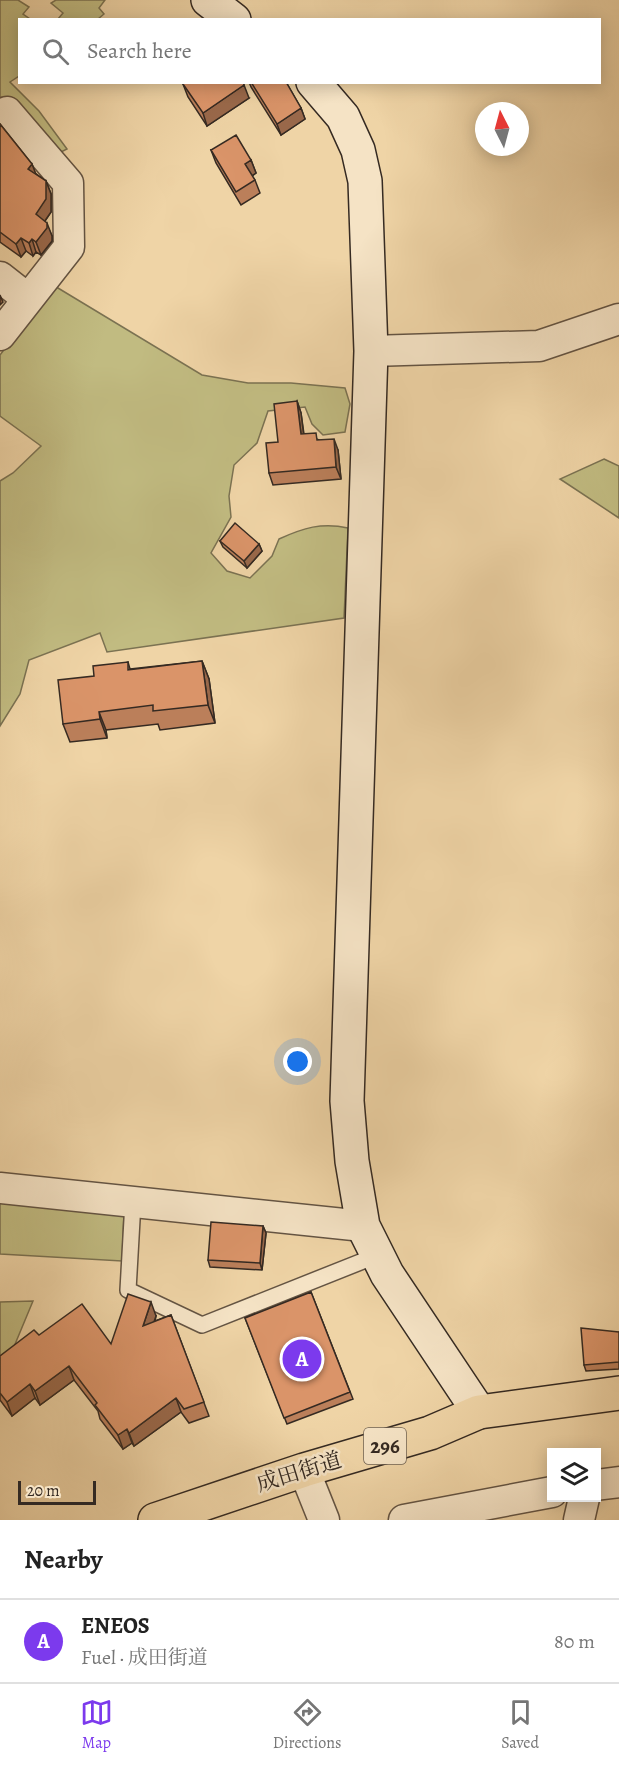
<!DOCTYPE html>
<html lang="en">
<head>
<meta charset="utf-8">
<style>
  :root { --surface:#fff; --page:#f2f2f2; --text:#222; --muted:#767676; --line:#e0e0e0; --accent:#7c3aed }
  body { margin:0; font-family:Alegreya,"Noto Serif JP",serif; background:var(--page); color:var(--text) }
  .controls { position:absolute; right:18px; bottom:18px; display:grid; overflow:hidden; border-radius:0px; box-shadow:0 3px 15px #0003 }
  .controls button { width:54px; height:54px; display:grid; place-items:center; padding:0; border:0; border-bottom:2px solid var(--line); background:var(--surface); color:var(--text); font:30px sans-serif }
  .compass { position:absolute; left:475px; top:102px; width:54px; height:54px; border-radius:50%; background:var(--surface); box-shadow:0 3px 15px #0003; rotate:354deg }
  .scale { position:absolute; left:18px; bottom:15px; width:78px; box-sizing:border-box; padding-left:6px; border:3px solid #352a22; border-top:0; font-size:16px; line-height:21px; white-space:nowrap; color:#352a22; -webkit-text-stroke:4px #f5e3c5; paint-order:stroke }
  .you { position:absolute; left:298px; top:1062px; width:21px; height:21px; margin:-15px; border:4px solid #fff; border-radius:50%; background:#1a73e8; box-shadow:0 0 0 9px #1a73e833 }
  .badge { display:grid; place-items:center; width:39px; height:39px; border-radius:50%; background:var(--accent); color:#fff; font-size:20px; font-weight:700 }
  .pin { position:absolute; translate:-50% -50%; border:3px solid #fff; box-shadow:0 2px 6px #0006 }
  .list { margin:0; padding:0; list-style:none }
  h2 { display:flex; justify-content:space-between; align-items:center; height:78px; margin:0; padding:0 24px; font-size:26px }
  h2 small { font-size:20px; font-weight:400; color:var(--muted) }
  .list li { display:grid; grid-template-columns:39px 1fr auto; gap:18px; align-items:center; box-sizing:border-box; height:84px; padding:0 24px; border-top:2px solid var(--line) }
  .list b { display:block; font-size:22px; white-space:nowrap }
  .list p { margin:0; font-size:20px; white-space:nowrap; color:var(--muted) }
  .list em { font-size:20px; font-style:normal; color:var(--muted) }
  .icon { flex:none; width:33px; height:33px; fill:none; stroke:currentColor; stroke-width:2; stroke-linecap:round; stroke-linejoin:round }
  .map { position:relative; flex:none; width:619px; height:1520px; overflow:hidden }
  .search { position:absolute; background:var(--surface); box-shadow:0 3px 15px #0003; left:18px; right:18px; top:18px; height:66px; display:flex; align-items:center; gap:15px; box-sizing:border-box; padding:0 21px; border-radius:0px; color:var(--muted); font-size:22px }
  .sheet { height:162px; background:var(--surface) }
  nav { display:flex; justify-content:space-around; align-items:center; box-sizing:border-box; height:84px; border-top:2px solid var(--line); background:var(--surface); font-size:16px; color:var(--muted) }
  nav a { display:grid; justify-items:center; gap:3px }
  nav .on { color:var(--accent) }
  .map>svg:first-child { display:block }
</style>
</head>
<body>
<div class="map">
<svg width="619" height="1520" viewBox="0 0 619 1520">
  <rect width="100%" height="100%" fill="#efd4a6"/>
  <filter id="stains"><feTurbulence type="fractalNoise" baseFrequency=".00333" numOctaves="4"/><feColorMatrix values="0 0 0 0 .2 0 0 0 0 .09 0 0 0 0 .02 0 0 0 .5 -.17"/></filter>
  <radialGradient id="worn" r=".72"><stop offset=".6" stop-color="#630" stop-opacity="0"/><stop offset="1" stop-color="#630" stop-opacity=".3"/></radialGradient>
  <path fill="#c1bb81" stroke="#7b7252" stroke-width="1.5" d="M0,0H18L29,7L23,14L30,19L20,20L19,76L10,82L39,111L67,149L57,154L0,108Z
    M56,0H105L99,8L104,14L98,19H58L63,13L51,3Z
    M53,285L202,375L248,383H291L345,388L350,404L345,432L323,435L312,424L305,407L268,411L257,443L234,465L229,496L231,517L211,553L227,571L250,578L272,556L279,539C303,528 322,522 348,528L344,618L107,652L100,633L29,660L20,694L0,726V481L13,473L41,446L0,416V355Z
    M604,459L619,466V518L560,479Z
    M0,1198L124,1213L122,1261L0,1254Z
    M33,1301L13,1349L0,1361V1302Z"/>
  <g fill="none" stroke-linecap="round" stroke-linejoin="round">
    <g stroke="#645443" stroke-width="18">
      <path id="lane" d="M133,1202L128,1290L202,1325L378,1255"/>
    </g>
    <g stroke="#645443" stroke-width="33">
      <path id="street" d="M0,277L28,299
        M0,335L69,247L68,183L7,112
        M371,351L539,346L619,319
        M0,1188L363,1226
        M304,1470L324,1520
        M596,1485L619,1482
        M404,1520L552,1492
        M579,1520L584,1498"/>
    </g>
    <g stroke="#352a22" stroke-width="36">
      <path id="secondary" d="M208,0L234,20
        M313,82L343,117L358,150L365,181L371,351L347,1101L352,1161L363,1226L387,1274L479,1412"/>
    </g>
    <g stroke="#352a22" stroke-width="36">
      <path id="highway" d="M155,1520L304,1470L430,1433L479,1412L619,1393"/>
    </g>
    <use href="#lane" stroke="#f5e3c5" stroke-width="15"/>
    <use href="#street" stroke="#f5e3c5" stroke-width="30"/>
    <use href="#secondary" stroke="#f5e3c5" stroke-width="33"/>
    <use href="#highway" stroke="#efd4a6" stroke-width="33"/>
  </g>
  <path fill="#bb7f5a" stroke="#352a22" stroke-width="1.5" d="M249,82H286L301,108L305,119L281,135L251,87Z
    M183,84L249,98L207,126L188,97Z
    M0,124L32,164L35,173L46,181L51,194V212L45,221L52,236V241L41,255L36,252L33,256L26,251L21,257L0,242Z
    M211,150L251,160L256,173L252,176L255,180L260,193L241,205L216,163Z
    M297,401L301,413L304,434L319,440L338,450L341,479L273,485L269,473L278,442Z
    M220,541L259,544L262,551L247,568L223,547Z
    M202,661L209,679L215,723L160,730L158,724L106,730L107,738L70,742L63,724L94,676L128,662L130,669Z
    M263,1226L266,1233L262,1270L210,1267L208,1260Z
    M311,1292L353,1399L287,1424L245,1318Z
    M171,1315L209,1416L189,1423L181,1412L134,1446L132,1443L123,1449L100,1419L98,1411L74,1380L40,1405L35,1398L12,1416L0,1400V1356L39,1335L111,1344L156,1316L155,1321Z
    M619,1332V1369L586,1371L584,1365Z"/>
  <path fill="#99684a" stroke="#352a22" stroke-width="1.5" d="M244,85L249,98L207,126L203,113Z
    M301,108L305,119L281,135L277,124Z
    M251,160L256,173L250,177L245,164Z
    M32,164L37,177L28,169Z
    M46,181L51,194V212L40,228L36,214Z
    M47,223L52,236V241L41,255L36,242Z
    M21,238L26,251L21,257L16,244Z
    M32,239L36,252L33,256L29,243Z
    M0,295L3,302L0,305Z
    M297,401L301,413L305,446L301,434Z
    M334,439L338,450L341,479L336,467Z
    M259,544L262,551L247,568L244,561Z
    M202,661L209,679L215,723L208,705Z
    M99,712L106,730L107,738L100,719Z
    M263,1226L266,1233L262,1270L260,1263Z
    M151,1302L156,1316L148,1339L143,1326Z
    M69,1366L74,1380L40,1405L35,1391Z
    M30,1384L35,1398L12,1416L7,1402Z
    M176,1398L181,1412L134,1446L129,1433Z
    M127,1429L132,1443L123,1449L118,1435Z"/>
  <path fill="#da9469" stroke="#352a22" stroke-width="1.5" d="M185,82H243L244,85L203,113L183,84Z
    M251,82H286L301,108L277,124Z
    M0,124L32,164L28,169L46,181V199L36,214L47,223V228L36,242L32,239L29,243L21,238L16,244L0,232Z
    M236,135L251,160L245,164L255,180L236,192L211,150Z
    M297,401L301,434L316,433L317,440L334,439L336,467L269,473L266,443L278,442L274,404Z
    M235,523L259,544L244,561L220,541Z
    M202,661L208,705L153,711V705L99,712L100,719L63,724L58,680L94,676L93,666L128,662V670Z
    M211,1222L263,1226L260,1263L208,1260Z
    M311,1292L350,1392L284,1418L245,1318Z
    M128,1294L151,1302L143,1326L171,1315L204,1402L184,1409L176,1398L129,1433L127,1429L118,1435L95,1405L97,1403L69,1366L35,1391L30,1384L7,1402L0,1393V1356L34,1330L39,1335L82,1304L111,1344Z
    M581,1328L619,1332V1362L584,1365Z"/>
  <g text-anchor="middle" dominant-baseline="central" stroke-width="5" stroke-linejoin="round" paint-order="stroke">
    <rect fill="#f5e3c5" stroke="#6f6253" stroke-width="1.5" x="364" y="1428" width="42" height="36" rx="4.5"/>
    <g font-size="21" font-weight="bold" fill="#352a22">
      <text x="385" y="1446">296</text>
    </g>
    <g font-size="22" fill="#352a22" stroke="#f5e3c5">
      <text transform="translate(299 1472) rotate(-17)">成田街道</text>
    </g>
  </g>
  <rect width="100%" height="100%" filter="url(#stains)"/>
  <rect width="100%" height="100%" fill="url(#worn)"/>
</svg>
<div class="controls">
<button><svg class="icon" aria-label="layers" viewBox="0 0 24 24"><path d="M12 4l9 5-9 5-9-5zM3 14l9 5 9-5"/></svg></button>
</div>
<svg class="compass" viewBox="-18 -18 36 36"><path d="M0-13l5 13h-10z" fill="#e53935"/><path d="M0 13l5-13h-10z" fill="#767676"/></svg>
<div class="scale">20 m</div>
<div class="you"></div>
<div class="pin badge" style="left:302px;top:1359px">A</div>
<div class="search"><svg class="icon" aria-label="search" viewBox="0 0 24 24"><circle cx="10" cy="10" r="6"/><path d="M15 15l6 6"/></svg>Search here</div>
</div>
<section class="sheet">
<h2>Nearby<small></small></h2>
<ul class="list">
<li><span class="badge">A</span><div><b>ENEOS</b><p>Fuel · 成田街道</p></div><em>80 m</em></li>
</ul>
</section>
<nav>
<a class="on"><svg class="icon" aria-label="map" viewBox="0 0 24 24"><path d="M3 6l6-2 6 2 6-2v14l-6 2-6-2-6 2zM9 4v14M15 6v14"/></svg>Map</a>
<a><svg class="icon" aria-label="directions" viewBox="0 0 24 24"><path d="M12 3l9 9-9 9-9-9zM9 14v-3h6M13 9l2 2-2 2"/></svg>Directions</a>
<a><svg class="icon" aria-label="saved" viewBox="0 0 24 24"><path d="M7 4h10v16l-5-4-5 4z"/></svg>Saved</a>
</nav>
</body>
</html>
